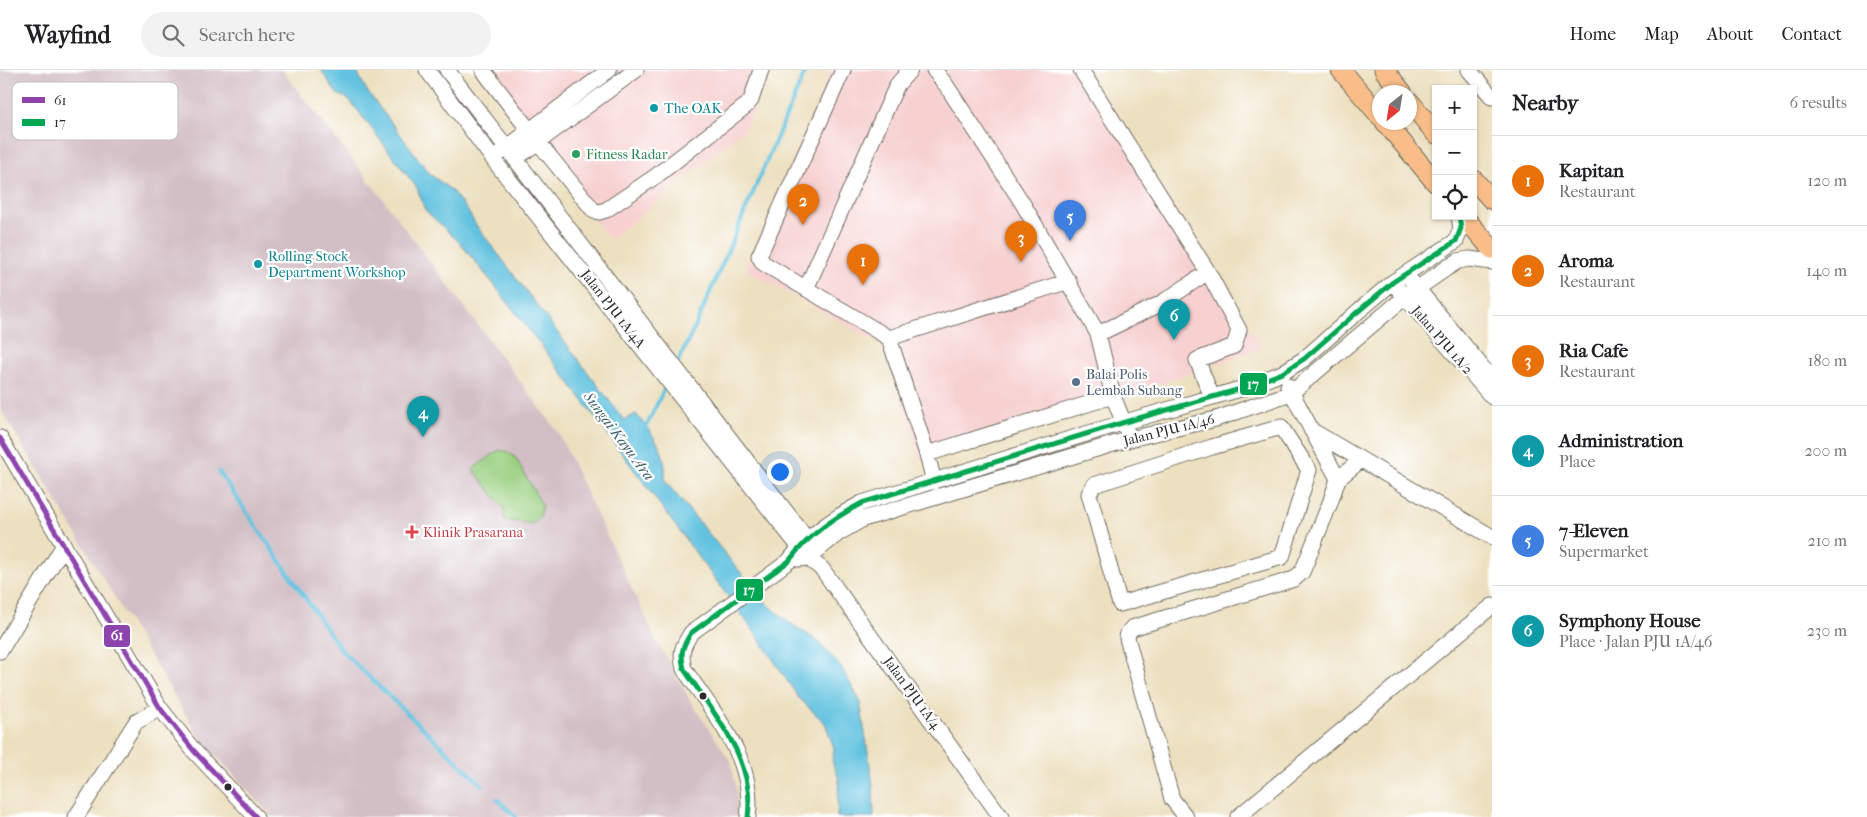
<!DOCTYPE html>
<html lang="en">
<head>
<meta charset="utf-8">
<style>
  :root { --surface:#fff; --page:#f2f2f2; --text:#202124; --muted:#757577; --line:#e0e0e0; --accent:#b45309 }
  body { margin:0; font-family:"IM FELL French Canon",serif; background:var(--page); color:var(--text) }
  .controls { position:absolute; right:15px; top:15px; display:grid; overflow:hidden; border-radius:0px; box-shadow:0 1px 4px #0004 }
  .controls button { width:45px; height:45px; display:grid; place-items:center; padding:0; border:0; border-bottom:1px solid var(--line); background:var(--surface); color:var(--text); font:25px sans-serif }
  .compass { position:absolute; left:1372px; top:15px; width:45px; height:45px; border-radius:50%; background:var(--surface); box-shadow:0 1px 4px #0004; rotate:210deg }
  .you { position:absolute; left:779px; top:401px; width:18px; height:18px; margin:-12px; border:4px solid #fff; border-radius:50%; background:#1a73e8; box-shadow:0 0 0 8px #1a73e833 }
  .badge { display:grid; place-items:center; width:32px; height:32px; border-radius:50%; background:var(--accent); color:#fff; font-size:16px; font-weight:700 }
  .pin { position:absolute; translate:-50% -41px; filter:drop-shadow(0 1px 2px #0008) }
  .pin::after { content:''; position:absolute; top:26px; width:18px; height:15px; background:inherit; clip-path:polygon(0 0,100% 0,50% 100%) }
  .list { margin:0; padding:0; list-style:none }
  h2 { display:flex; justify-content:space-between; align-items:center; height:65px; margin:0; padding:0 20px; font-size:21px }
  h2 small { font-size:16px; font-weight:400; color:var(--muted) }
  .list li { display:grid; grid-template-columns:32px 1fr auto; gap:15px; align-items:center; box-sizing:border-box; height:90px; padding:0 20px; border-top:1px solid var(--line) }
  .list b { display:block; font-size:19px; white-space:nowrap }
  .list p { margin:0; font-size:16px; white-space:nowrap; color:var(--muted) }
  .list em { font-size:16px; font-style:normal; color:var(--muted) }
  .icon { flex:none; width:28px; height:28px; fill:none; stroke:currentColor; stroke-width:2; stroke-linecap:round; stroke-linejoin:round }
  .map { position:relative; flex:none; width:1492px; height:747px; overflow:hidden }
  header { display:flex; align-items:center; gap:30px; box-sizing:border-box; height:70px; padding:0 25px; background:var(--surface); border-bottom:1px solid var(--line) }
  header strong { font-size:24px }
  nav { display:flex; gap:28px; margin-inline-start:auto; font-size:18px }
  .search { width:350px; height:45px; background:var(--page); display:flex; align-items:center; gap:12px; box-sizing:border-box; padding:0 18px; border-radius:28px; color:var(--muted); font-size:19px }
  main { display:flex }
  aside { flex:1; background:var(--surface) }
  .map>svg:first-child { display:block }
</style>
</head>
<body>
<header>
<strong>Wayfind</strong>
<div class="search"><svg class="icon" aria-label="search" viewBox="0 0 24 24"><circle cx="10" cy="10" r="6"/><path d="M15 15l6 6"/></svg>Search here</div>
<nav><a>Home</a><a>Map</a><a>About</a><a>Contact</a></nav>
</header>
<main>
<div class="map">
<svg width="1492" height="747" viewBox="0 0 1492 747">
  <rect width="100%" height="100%" fill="#fff"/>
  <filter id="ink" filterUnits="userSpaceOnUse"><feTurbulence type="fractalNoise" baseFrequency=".02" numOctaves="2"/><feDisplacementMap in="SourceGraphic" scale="10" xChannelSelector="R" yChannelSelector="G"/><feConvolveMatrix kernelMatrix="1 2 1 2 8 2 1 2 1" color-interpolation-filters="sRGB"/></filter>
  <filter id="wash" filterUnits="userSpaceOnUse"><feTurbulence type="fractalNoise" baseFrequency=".0096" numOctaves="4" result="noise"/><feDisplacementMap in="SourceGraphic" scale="20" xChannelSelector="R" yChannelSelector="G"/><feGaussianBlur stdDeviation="1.12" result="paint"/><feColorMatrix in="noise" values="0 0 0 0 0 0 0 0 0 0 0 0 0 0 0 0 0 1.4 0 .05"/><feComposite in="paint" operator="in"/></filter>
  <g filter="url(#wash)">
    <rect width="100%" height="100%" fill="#ede0c0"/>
    <path fill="#f7d0d0" d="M477,0H771L745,59L610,170Z
      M831,0H1082L1213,194L1261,278L1107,332L921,390L883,275L746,200Z"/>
    <path fill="#d2bec5" d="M0,0H282L380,125L558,362L656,570L691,632L731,692L737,723L736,747H272L200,668L0,338Z"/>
    <path fill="#9ad081" stroke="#627e56" d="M499,380L508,382L515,387L542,435L540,446L533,454L504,450L505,440L473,399Z"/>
    <path fill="#62c2e0" stroke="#467686" d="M321,0H358V4L367,21L431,105L451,120L467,140L476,155L624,350L636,344C655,368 667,379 665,411L766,533L790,553L816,570L841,597L860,631L873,715L874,747H837L839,709L832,691L834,678L825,653L798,627L758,567L566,308L492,212L459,172L425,140L417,118L352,33L345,27L337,24Z"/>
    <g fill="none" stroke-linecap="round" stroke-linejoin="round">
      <path stroke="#62c2e0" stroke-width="4" d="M677,293L695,257L806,0
        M644,361L666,315
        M219,402L341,580L483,716
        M497,729L516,747"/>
    </g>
  </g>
  <g filter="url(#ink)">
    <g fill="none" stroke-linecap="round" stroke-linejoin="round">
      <g stroke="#6f6a5f" stroke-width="17">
        <path id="minor" d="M427,0L496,93L808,488L822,499L1001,747
          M447,0L813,477
          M483,0L538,72L594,141L599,142L606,140L656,106L747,35L751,30L761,0
          M843,0L759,186L763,193L889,268L927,384L934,412
          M934,0L946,15L1023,134L1098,264L1113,326L1127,361
          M1081,0L1208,202L1160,234L1098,264
          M1469,0L1492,27
          M500,83L609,0
          M515,89L636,0
          M1208,202L1239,260L1234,276L1197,290L1212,327
          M1412,212L1492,309
          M806,219L897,15L910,0
          M1399,220L1492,327
          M889,268L1069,211
          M1288,316L1338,409
          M1281,357L1309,400L1282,487L1120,534L1089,424L1094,415L1212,377Z
          M1311,360L1492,467
          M0,368L160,638L194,681L256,747
          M927,384L1113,326
          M798,489L808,488L839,463L863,449L1130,369L1216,349L1291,323L1405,227L1447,198L1458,191L1469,189L1492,192
          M0,581L64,475
          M76,747L136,652L160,638
          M748,747C756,690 714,644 684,599C680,583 682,577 691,563L789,491C808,465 834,448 862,433L1125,352L1244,318L1282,303L1304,289L1355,244L1393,212L1456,171L1461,158L1459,146
          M1186,747L1172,729L1127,568L1128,563L1132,558L1294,509L1302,502L1305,495L1330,433L1338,409L1361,390
          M1238,747L1492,536"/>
      </g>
      <g stroke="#6f6a5f" stroke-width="21">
        <path id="major" d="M1341,0L1380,46
          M1384,0L1402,22
          M1410,32L1436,64
          M1385,52L1436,113
          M1473,109L1492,130
          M1463,146L1492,179"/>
      </g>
      <use href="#minor" stroke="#fff" stroke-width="15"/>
      <use href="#major" stroke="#f8bd89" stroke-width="19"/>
      <g stroke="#fff" stroke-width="9">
        <path id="bus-1" d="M0,368L160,638L194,681L256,747"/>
      </g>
      <g stroke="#fff" stroke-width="9">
        <path id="bus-2" d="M748,747C756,690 714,644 684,599C680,583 682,577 691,563L789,491C808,465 834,448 862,433L1125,352L1244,318L1282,303L1304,289L1355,244L1393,212L1456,171L1461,158L1459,146"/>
      </g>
      <use href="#bus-1" stroke="#8e44ad" stroke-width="5"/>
      <use href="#bus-2" stroke="#00a651" stroke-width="5"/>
    </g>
  </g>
  <g fill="#0f9aa8" stroke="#fff" stroke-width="2">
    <circle cx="654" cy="38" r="5"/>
    <circle cx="258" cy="194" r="5"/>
  </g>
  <circle fill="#2e9e5b" stroke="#fff" stroke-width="2" cx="576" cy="84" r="5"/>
  <circle fill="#5c6f8a" stroke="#fff" stroke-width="2" cx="1076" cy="312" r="5"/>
  <path fill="#e0444e" stroke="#fff" stroke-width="2" d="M409.5 454.5h5v5h5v5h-5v5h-5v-5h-5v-5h5z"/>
  <g fill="#2b2b2b" stroke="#fff" stroke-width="2">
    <circle cx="703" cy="626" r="4.5"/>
    <circle cx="228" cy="717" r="4.5"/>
  </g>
  <g text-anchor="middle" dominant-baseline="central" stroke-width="4.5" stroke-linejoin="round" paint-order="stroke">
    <g font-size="14" fill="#0d838f" stroke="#fff" text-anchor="start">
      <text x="664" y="38">The OAK</text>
      <text x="268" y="186">Rolling Stock<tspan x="268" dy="16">Department Workshop</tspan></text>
    </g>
    <g font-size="14" fill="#27864d" stroke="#fff" text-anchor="start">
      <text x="586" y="84">Fitness Radar</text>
    </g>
    <g font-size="14" fill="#2b2b2b" stroke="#fff">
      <text transform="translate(613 239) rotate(52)">Jalan PJU 1A/4A</text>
      <text transform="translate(1442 270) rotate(49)">Jalan PJU 1A/2</text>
      <text transform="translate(1169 360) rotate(-14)">Jalan PJU 1A/46</text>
      <text transform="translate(912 623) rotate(54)">Jalan PJU 1A/4</text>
    </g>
    <g font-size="14" fill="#4e5e75" stroke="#fff" text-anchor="start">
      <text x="1086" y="304">Balai Polis<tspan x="1086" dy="16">Lembah Subang</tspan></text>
    </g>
    <g font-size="14" fill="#be3a42" stroke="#fff" text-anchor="start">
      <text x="423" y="462">Klinik Prasarana</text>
    </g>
    <g font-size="15" font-style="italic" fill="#3e606a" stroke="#fff">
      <text transform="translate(619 366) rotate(53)">Sungai Kayu Ara</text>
    </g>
  </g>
  <rect x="12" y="12" width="166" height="58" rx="8" fill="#fff" stroke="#bfbfbf" stroke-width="1"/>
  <rect x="22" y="27" width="23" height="6" fill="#8e44ad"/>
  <rect x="22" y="49" width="23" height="7" fill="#00a651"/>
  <g font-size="14" fill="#2b2b2b">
    <text x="54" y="35">61</text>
    <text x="54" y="57">17</text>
  </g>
  <g stroke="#fff" stroke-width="2">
    <rect x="1239" y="302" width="29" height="24" rx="5" fill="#00a651"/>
    <rect x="735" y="508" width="29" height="24" rx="5" fill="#00a651"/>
    <rect x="103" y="554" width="28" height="24" rx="5" fill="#8e44ad"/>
  </g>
  <g font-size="14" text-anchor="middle" font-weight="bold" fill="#fff">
    <text x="1253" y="319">17</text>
    <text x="749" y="525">17</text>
    <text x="117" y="570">61</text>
  </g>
</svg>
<div class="controls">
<button>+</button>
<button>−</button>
<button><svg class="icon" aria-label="locate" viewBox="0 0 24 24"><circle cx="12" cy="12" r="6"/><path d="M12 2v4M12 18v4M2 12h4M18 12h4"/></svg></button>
</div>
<svg class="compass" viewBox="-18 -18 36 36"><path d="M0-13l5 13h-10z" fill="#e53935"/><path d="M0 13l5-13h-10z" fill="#757577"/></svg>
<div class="you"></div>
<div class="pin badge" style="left:863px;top:215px;background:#e8710a">1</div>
<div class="pin badge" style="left:803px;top:155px;background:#e8710a">2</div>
<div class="pin badge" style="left:1021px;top:192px;background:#e8710a">3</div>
<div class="pin badge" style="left:423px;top:367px;background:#0f9aa8">4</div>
<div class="pin badge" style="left:1070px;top:171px;background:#3f7fe0">5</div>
<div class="pin badge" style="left:1174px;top:270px;background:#0f9aa8">6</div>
</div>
<aside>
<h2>Nearby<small>6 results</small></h2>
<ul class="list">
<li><span class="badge" style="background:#e8710a">1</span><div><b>Kapitan</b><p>Restaurant</p></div><em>120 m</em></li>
<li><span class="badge" style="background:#e8710a">2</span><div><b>Aroma</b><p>Restaurant</p></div><em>140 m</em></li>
<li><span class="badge" style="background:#e8710a">3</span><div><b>Ria Cafe</b><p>Restaurant</p></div><em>180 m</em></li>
<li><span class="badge" style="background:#0f9aa8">4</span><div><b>Administration</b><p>Place</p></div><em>200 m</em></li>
<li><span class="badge" style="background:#3f7fe0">5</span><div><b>7-Eleven</b><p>Supermarket</p></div><em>210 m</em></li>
<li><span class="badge" style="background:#0f9aa8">6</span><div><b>Symphony House</b><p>Place · Jalan PJU 1A/46</p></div><em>230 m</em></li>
</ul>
</aside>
</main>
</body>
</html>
